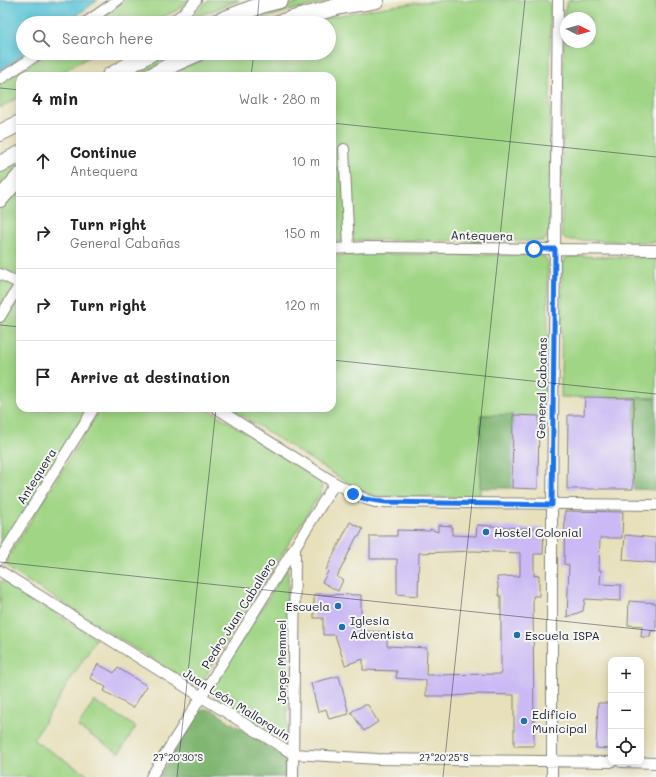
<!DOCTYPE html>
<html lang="en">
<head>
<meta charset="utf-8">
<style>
  :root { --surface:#fff; --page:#f2f2f2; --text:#222; --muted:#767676; --line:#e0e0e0 }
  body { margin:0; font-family:Mali,sans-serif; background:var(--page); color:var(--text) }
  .controls { position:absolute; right:12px; bottom:12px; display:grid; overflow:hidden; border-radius:8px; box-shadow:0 2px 10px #0003 }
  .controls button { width:36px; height:36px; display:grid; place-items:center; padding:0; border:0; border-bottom:1px solid var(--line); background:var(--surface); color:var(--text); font:20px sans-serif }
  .compass { position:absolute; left:560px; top:12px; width:36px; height:36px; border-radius:50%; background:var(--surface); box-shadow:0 2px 10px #0003; rotate:96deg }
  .stop { position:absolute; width:12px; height:12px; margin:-9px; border:3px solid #1a73e8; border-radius:50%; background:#fff }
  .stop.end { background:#1a73e8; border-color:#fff; box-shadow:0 1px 4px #0008 }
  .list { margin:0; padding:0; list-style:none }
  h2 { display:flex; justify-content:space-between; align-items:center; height:52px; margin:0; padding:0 16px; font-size:17px }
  h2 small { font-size:13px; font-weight:400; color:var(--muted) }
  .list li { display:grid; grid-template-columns:26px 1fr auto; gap:12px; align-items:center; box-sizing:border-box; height:72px; padding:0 16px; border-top:1px solid var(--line) }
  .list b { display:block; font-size:15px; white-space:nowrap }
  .list p { margin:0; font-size:13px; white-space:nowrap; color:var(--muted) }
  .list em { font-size:13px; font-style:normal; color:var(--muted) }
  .icon { flex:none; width:22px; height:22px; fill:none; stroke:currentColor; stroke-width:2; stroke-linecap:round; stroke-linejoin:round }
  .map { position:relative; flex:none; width:656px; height:777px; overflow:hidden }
  .search { position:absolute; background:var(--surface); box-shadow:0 2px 10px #0003; left:16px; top:16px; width:320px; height:44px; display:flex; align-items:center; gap:10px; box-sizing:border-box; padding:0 14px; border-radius:22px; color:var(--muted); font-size:15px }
  .panel { position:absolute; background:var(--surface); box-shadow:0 2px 10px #0003; left:16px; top:72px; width:320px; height:340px; border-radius:12px }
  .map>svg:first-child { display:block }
</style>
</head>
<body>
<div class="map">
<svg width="656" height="777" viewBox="0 0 656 777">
  <rect width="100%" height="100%" fill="#f6f6f2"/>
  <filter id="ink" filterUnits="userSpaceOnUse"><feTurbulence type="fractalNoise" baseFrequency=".025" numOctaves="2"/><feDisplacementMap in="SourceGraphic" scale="8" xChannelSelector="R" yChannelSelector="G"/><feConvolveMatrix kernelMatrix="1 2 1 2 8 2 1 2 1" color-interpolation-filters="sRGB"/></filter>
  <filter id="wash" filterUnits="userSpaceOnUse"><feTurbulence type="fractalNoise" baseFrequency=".012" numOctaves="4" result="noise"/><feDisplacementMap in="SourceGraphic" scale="16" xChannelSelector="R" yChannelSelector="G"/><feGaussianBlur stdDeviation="0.9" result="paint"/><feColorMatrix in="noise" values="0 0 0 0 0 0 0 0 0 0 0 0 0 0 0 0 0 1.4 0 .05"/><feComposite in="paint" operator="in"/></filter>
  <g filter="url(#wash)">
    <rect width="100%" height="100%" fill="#e7e0bb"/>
    <path fill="#a0d585" stroke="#617c60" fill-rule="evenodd" d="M125,0H190L177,10L150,23H92Z
      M209,0H239L181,23L197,11Z
      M306,0H338L286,11L252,23H235Z
      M445,0H546L550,5V232L548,237L543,241L363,240L332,242V76H166L215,53H329V23H304C351,12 397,4 445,0Z
      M569,0H656V242L570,240H566L562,235L564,12L567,2ZM566,18H590V42H566Z
      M48,53H96L55,76H20V96L0,108V84Z
      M167,53H182L138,76H123Z
      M20,162V165L0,185V172Z
      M20,183V277L0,267V205Z
      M368,254L537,255L545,257L548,262L547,416L481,415L480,498L377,496L366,493L356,488L230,408H332V256Z
      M570,256L656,258V398L561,397L562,267L565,259Z
      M0,274L20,284V408H94L0,559Z
      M101,408H206L317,477L322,484L321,492L201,683L197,684L188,682L12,571L7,565L8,557Z
      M288,567L287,730L285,737L280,740L216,699C212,693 212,689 215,683Z
      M0,581L5,582L96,639L33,740L91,777H0Z
      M94,701L136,727L119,753L78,727Z"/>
    <path fill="#80b672" stroke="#516c56" d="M634,398H656V490L633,489Z
      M481,415H513V488H480Z
      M206,709L214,711L283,757L286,762V777H159L199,712Z"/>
    <path fill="#5dc6d8" stroke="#40748a" d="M0,0H98L66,23H23V53H25L0,71Z"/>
    <g id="blocks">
      <path fill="#cab9f4" d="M585,397L634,398L633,489H567L568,415H584Z
        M513,415L539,416L538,489L512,488Z
        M565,511L623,512L622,538H600L599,570H601L600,584L621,585V601L585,599L583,611L567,617L569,565L564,564Z
        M350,522L363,529L359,537L357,536L337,577L343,580L338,591L322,582L328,572L326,570Z
        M438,525L452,526V535L476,536L477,525L521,528H544L543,554H534V576L539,575V596H533L534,746H514V695L476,694L454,696H426V680L396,678L397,671L363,670V659L345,665L335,635H323V618H314V594L361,595V631L387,632V646L427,648L426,675L501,674V596H499L497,577L520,576V553L474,551L419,553L418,596L397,594V559H370V536H397V530L430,531V529L438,532Z
        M625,535L656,538V563L623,560Z
        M629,601L656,603V631H651L650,637H641L642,626L628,625Z
        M98,664L114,673L118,668L147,686L133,708L104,691L106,687L90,678Z
        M339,676L349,714L329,719L326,709L318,712L311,683Z
        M598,703H611V749L596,748Z
        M364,705H368L378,722L364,731L351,712Z"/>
    </g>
  </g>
  <g filter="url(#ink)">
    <use href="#blocks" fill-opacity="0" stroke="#84817b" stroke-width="1"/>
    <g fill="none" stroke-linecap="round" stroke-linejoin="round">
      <g stroke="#84817b" stroke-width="12">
        <path id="street" d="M171,22L183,14L196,0
          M85,23L118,0
          M0,79L40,53
          M344,149L349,248
          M332,249L367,247L656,250
          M0,274L20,284
          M0,317L20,284
          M216,408L335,483L365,499L375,502L656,505
          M0,559L94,408
          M0,571L293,754L378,759L611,762
          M621,762L656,763
          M151,777L335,483
          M293,777L295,549
          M552,777V505L558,0"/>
      </g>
      <g stroke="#84817b" stroke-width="18">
        <path id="primary" d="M215,23L264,4L280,0
          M279,23L340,6L376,0
          M110,76L151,53
          M152,76L173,64L198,53
          M0,133L20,123
          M0,164L20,154
          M0,199L20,176"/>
      </g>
      <use href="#street" stroke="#fff" stroke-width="10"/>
      <use href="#primary" stroke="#fff" stroke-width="16"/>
    </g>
  </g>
  <g fill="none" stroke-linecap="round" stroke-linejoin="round" filter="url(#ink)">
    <path stroke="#1a73e8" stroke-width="5" d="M353,494L365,499L386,502L552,505L555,249H534"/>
  </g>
  <path fill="none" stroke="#22223b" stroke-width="1" stroke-opacity="0.45" d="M257,23L259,0M251,76L254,53M0,88L20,90M332,123L656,157M0,325L20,327M332,360L656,394M0,562L656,631M177,777L216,408M443,777L525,0"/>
  <g fill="#1f6fb2" stroke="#f6f6f2" stroke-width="1.5">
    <circle cx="486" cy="532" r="4"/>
    <circle cx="338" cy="606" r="4"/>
    <circle cx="342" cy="627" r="4"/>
    <circle cx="517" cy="635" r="4"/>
    <circle cx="524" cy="721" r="4"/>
  </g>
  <g text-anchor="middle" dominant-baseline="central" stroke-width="4" stroke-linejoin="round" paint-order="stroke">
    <g font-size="12" fill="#22223b" stroke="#f6f6f2">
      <text transform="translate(482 235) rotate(1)">Antequera</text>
      <text transform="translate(541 388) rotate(-89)">General Cabañas</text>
      <text transform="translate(36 476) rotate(-58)">Antequera</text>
      <text transform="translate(238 613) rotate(-58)">Pedro Juan Caballero</text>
      <text transform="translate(281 662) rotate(-90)">Jorge Memmel</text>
      <text transform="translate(237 704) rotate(32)">Juan León Mallorquín</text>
    </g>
    <g font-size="12" fill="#22223b" stroke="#f6f6f2" text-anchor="start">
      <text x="494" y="532">Hostel Colonial</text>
      <text x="330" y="606" text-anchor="end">Escuela</text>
      <text x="350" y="620">Iglesia<tspan x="350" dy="14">Adventista</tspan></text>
      <text x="525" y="635">Escuela ISPA</text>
      <text x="532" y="714">Edificio<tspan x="532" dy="14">Municipal</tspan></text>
    </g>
  </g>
  <g font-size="10" text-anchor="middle" fill="#22223b" stroke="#f6f6f2" stroke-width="4" stroke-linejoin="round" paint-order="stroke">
    <text x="178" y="761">27°20'30"S</text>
    <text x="444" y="761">27°20'25"S</text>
  </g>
</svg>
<div class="controls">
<button>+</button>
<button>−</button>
<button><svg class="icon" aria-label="locate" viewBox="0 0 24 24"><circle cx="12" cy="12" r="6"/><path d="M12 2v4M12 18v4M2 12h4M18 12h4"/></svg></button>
</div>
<svg class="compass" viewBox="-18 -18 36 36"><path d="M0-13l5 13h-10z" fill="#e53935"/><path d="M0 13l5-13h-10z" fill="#767676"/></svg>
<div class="stop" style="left:534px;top:249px"></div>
<div class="stop end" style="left:353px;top:494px"></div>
<div class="search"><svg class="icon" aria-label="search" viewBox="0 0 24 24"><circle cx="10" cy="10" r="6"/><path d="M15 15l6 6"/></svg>Search here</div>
<section class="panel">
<h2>4 min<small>Walk · 280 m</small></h2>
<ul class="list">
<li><svg class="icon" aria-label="ahead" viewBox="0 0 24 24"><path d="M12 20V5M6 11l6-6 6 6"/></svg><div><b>Continue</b><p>Antequera</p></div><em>10 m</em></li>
<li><svg class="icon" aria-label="right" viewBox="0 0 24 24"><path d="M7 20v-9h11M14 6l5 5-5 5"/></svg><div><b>Turn right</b><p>General Cabañas</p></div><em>150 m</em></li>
<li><svg class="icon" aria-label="right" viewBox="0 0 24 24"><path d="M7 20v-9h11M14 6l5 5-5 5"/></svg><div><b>Turn right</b></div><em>120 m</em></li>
<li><svg class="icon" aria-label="arrive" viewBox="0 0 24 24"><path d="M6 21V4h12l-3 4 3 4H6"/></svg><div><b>Arrive at destination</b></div></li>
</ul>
</section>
</div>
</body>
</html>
